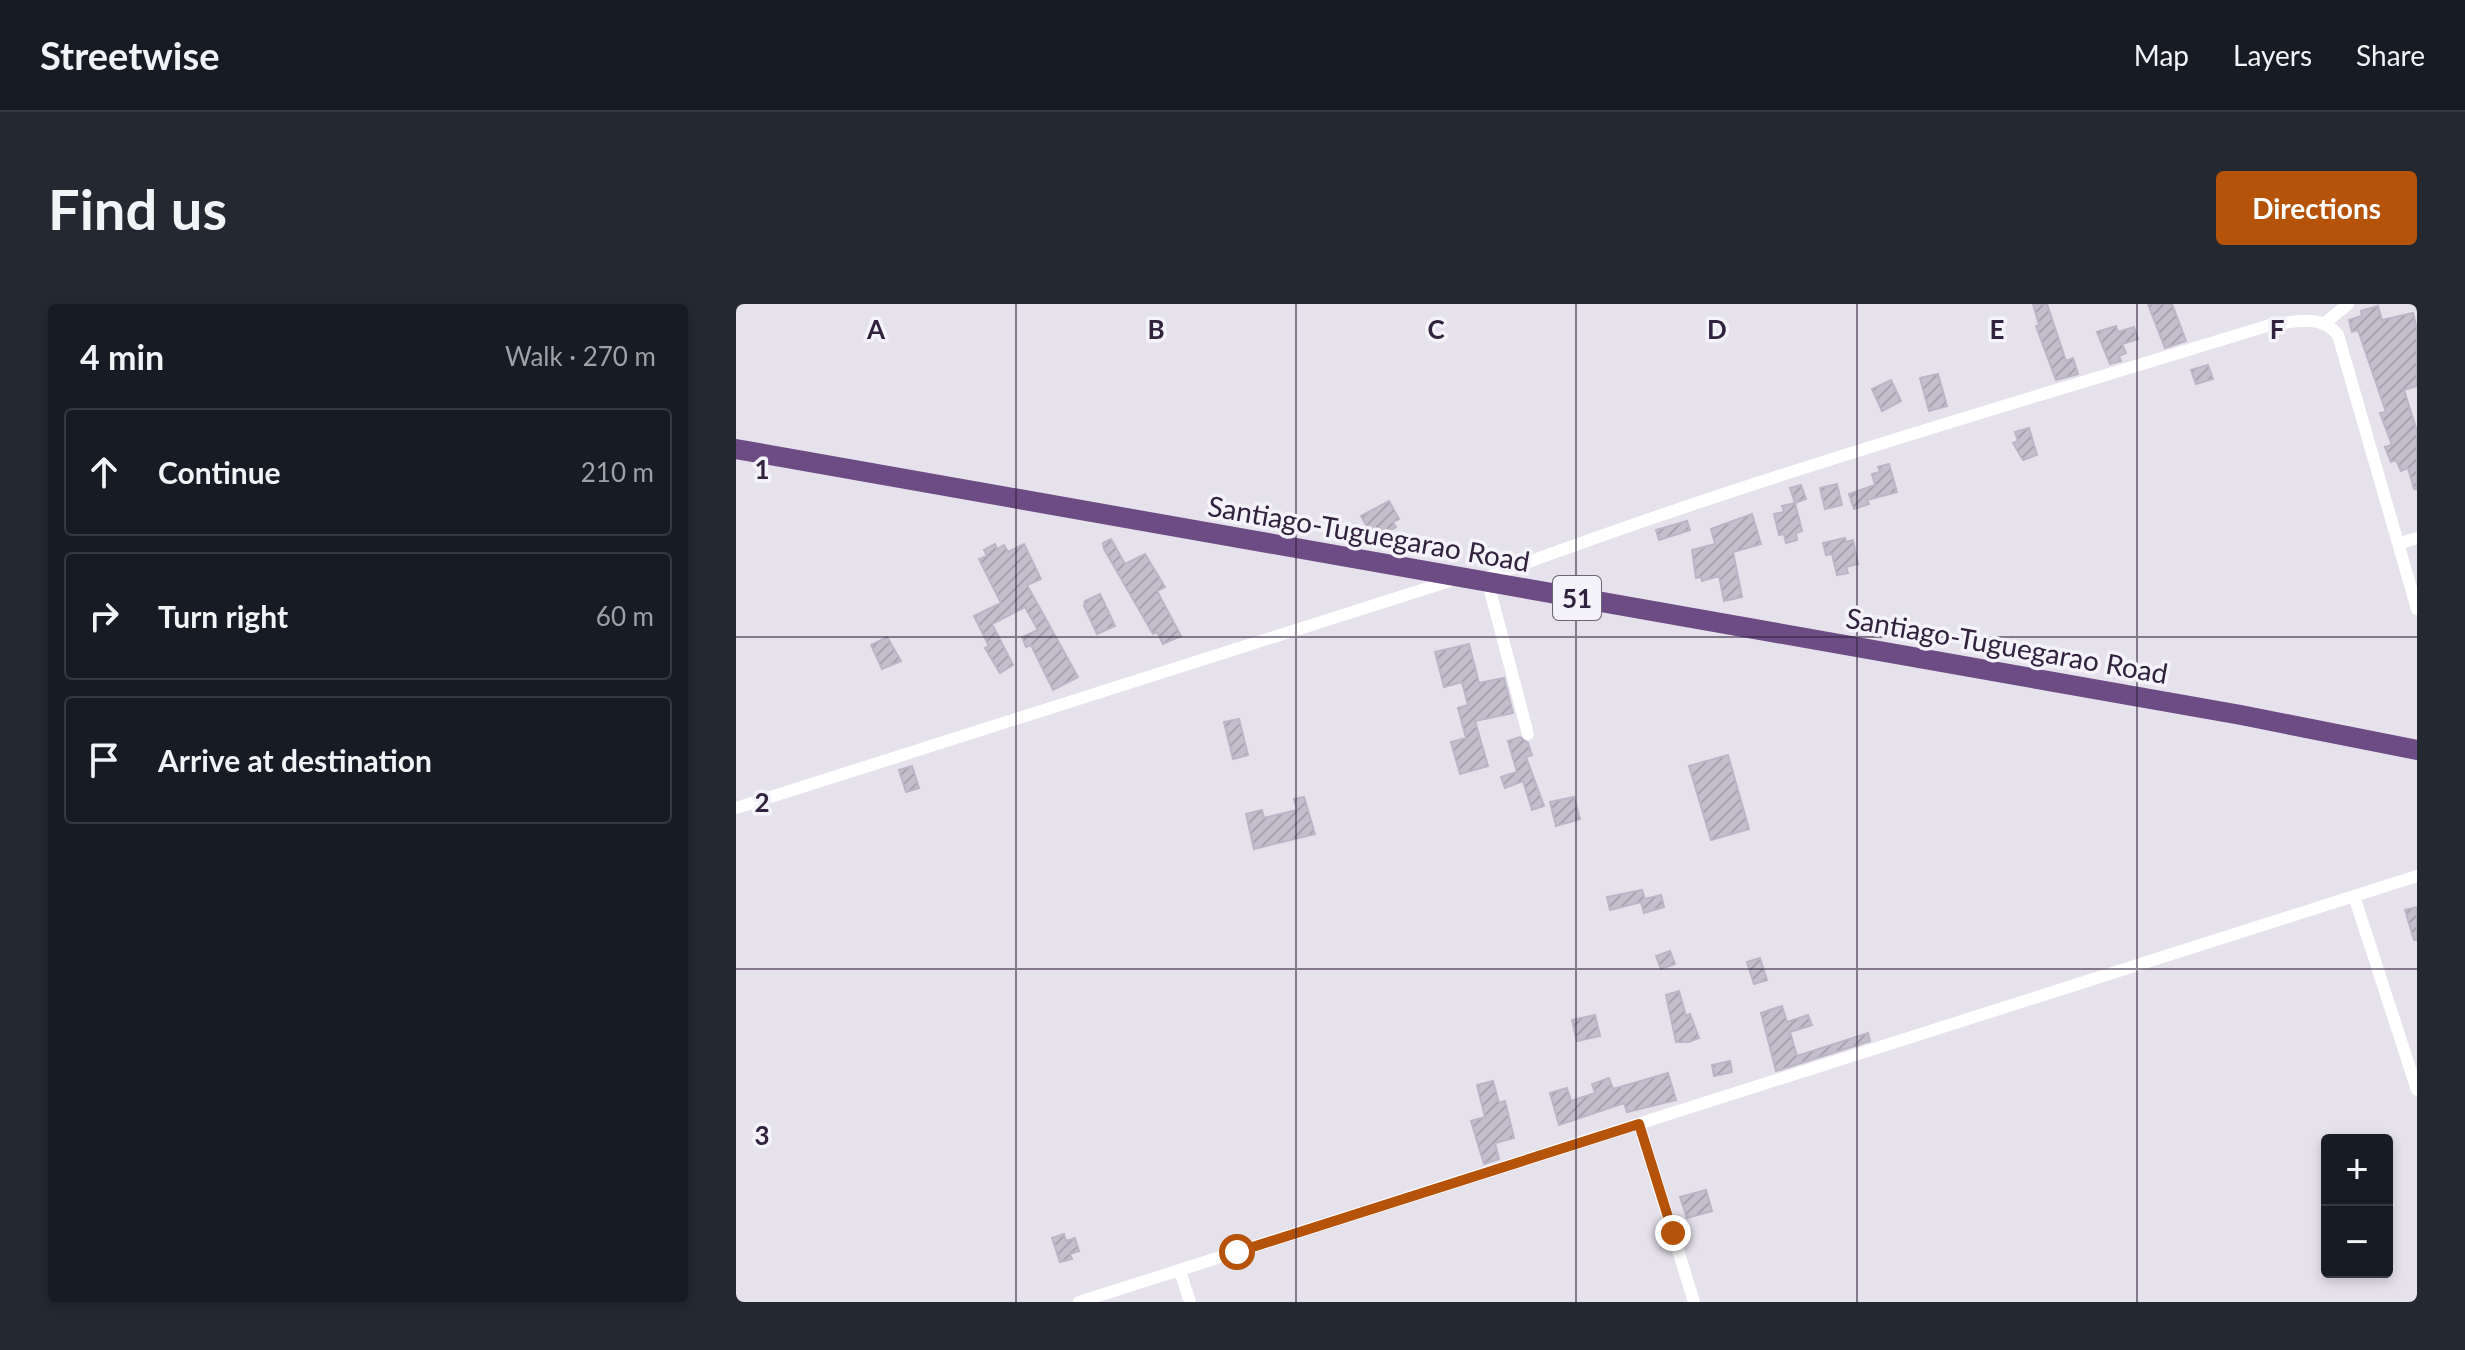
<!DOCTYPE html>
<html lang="en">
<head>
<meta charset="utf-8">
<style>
  :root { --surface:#171b24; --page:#242831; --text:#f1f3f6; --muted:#9ea1a6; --line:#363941; --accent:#b45309 }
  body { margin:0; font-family:Lato,sans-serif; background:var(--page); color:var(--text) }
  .controls { position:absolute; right:24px; bottom:24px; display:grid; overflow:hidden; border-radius:8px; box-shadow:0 4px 12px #0003 }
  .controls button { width:72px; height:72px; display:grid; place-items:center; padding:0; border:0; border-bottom:2px solid var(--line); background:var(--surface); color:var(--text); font:40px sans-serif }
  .stop { position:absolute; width:24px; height:24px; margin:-18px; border:6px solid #b45309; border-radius:50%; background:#fff }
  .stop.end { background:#b45309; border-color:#fff; box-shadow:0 2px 8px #0008 }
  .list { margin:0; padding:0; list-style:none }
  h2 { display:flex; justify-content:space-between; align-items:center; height:104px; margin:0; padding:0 32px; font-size:34px }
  h2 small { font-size:26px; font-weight:400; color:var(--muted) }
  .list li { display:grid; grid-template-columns:52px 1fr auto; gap:24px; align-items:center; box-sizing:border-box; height:128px; margin:0 16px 16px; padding:0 16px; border:2px solid var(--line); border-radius:8px }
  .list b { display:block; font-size:30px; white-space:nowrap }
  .list em { font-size:26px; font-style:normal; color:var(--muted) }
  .icon { flex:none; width:44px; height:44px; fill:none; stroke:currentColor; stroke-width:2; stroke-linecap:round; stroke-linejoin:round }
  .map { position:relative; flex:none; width:1681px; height:998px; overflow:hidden; border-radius:8px }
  header { display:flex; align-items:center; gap:48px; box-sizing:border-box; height:112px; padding:0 40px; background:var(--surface); border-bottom:2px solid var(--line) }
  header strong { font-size:38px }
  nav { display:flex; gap:44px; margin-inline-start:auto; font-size:28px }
  .intro { display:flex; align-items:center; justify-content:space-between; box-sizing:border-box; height:192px; padding:0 48px }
  h1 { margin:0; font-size:56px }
  .button { padding:20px 36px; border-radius:8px; background:var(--accent); color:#fff; font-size:28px; font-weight:700 }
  main { display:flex; gap:48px; padding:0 48px }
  aside { flex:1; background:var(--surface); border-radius:8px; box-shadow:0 4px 12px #0003 }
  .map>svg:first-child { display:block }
</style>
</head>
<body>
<header>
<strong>Streetwise</strong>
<nav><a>Map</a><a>Layers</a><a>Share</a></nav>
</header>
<div class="intro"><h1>Find us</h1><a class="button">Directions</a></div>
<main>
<aside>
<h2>4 min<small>Walk · 270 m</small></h2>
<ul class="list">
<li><svg class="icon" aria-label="ahead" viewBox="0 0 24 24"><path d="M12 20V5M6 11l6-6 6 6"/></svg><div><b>Continue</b></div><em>210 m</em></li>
<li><svg class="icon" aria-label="right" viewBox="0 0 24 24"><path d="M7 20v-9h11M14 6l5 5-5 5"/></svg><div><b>Turn right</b></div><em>60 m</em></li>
<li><svg class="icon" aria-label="arrive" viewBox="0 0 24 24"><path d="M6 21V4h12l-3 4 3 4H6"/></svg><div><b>Arrive at destination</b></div></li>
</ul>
</aside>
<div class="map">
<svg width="1681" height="998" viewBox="0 0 1681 998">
  <defs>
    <pattern id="building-hatch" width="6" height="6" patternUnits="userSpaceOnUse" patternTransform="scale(2)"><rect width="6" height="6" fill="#c4becd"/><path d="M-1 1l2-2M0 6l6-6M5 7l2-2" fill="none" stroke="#a9a3b1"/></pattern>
  </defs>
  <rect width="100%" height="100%" fill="#e6e2ec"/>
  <path fill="url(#building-hatch)" stroke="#bbb5c6" stroke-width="2" d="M1297,0H1311L1330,57L1337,54L1342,70L1320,76L1300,22L1303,21Z
    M1412,0H1436L1450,37L1429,44Z
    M1642,2L1646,16L1677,9L1681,25V82L1668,86L1681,127V185H1678L1672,164L1665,167L1660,156L1655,158L1649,143L1656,141L1644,109L1650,108L1622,26L1616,28L1613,16L1626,12L1625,7Z
    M1380,22L1382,28L1398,23L1402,35L1386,40L1390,49L1383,52L1385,57L1374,60L1361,28Z
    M1472,61L1477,75L1460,80L1455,66Z
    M1202,70L1211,102L1193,107L1184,74Z
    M1155,76L1165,97L1146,107L1136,85Z
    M1293,124L1301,151L1287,156L1277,139L1282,137L1279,128Z
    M1153,160L1161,188L1131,196L1133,200L1118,205L1113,190L1139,181L1136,170L1144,168L1142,163Z
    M1101,180L1106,201L1089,205L1084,184Z
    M1065,181L1070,195L1059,199L1066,227L1060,229L1061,236L1050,239L1048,230L1043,231L1038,210L1048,208L1046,202L1059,199L1054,184Z
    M653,197L663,215L657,218L660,223L638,235L625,212Z
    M1016,210L1025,240L997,248L1006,293L988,297L983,272L966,277L965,273L960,274L956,246L979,240L975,225Z
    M951,217L954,226L923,236L920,226Z
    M1109,234L1110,238L1117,236L1122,260L1110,263L1112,269L1101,271L1096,250L1090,251L1087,239Z
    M375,235L389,260L409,250L429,283L421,287L445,332L427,340L421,328L417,330L368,245L367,239Z
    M259,240L261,245L268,241L272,248L288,240L305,275L291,281L342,373L317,386L295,341L290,343L286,333L302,326L289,303L256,320L277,361L264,369L249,344L253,342L238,312L265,299L243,255L251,252L248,246Z
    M364,290L379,322L361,330L348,302L349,297Z
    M151,333L165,357L146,365L135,341Z
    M733,340L743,379L768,374L777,409L739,417L752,462L724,470L715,438L730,434L722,404L732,401L726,378L708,383L699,348Z
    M503,415L512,451L497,455L488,418Z
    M784,433L792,439L796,451L790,453L808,502L796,506L787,477L769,484L765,473L781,468L772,437Z
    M992,451L1013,525L975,536L953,462Z
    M176,462L183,484L170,488L163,466Z
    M568,493L579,530L518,545L510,510L526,506L528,514L561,506L558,495Z
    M838,493L844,515L820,522L814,498Z
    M906,586L909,595L925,591L928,603L908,609L905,598L874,606L871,593Z
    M1681,603V636H1678L1669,606Z
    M934,647L939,660L925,665L920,652Z
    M1024,654L1031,676L1018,680L1011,658Z
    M943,687L950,712L954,710L963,734L953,738H940L930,691Z
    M1046,702L1051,718L1072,711L1076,721L1054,728L1061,752L1132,729L1134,737L1040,767L1025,709Z
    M859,711L864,732L841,737L836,716Z
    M994,757L996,768L978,772L976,761Z
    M932,769L940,796L891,808L888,799L823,821L814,789L831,784L835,797L859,789L856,780L873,774L877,785Z
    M757,777L763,799L769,797L778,834L759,839L763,855L748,860L735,817L749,813L741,781Z
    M970,886L976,907L951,914L944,893Z
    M328,930L330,937L339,934L343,947L334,950L336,955L324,958L316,934Z"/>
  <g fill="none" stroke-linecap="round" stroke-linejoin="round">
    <path stroke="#fff" stroke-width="12" d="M1589,19L1612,0
      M1664,239L1681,234
      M747,275C1005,177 1271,102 1534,21C1558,18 1585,9 1602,31L1681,305
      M752,279L792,430
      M0,504L717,276
      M1618,592L1681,786
      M903,820L958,998
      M444,967L454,998
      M343,998L1681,572"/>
    <path stroke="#6d4b84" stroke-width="20" d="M0,145L1505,411L1681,446"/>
  </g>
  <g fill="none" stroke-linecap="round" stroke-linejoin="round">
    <path stroke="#b45309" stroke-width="10" d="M501,948L903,820L937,929"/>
  </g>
  <path fill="none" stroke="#31223d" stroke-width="2" stroke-opacity="0.55" d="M280,0V998M560,0V998M840,0V998M1121,0V998M1401,0V998M0,333H1681M0,665H1681"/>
  <g text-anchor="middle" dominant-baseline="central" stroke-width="7" stroke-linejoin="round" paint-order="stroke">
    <rect fill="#f4f3f9" stroke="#6c6175" stroke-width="2" x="817" y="272" width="48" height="44" rx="6"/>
    <g font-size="26" font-weight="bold" fill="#31223d">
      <text x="841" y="294">51</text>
    </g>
    <g font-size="28" fill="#31223d" stroke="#f4f3f9">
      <text transform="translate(633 229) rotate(10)">Santiago-Tuguegarao Road</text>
      <text transform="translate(1271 341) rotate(10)">Santiago-Tuguegarao Road</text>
    </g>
  </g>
  <g font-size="26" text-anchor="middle" font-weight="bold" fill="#31223d" stroke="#f4f3f9" stroke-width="7" stroke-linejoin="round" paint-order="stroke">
    <text x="140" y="35">A</text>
    <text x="420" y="35">B</text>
    <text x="700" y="35">C</text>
    <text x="981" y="35">D</text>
    <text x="1261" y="35">E</text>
    <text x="1541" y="35">F</text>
    <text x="26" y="175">1</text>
    <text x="26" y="508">2</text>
    <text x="26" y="841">3</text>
  </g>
</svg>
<div class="controls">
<button>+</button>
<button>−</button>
</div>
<div class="stop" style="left:501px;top:948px"></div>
<div class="stop end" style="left:937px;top:929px"></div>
</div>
</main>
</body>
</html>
